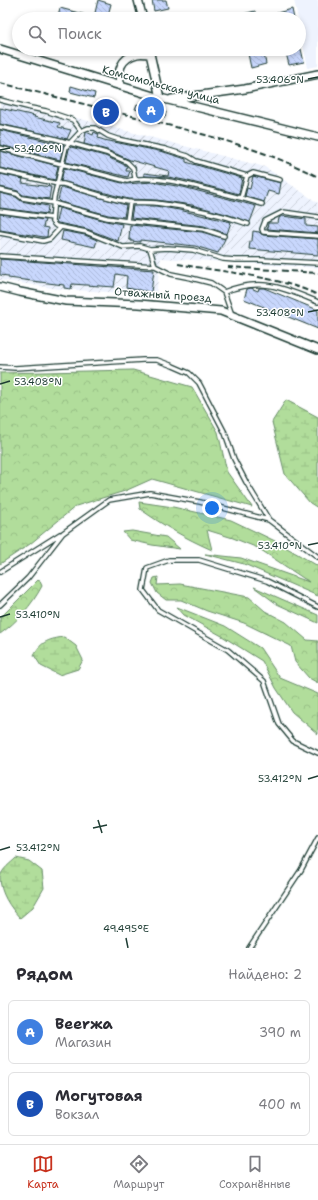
<!DOCTYPE html>
<html lang="ru">
<head>
<meta charset="utf-8">
<style>
  :root { --surface:#fff; --page:#f7f7f7; --text:#2b2b33; --muted:#7c7c81; --line:#e1e1e2; --accent:#c8321e }
  body { margin:0; font-family:"Shantell Sans",sans-serif; background:var(--page); color:var(--text) }
  .you { position:absolute; left:212px; top:508px; width:14px; height:14px; margin:-10px; border:3px solid #fff; border-radius:50%; background:#1a73e8; box-shadow:0 0 0 6px #1a73e833 }
  .badge { display:grid; place-items:center; width:26px; height:26px; border-radius:50%; background:var(--accent); color:#fff; font-size:13px; font-weight:700 }
  .pin { position:absolute; translate:-50% -50%; border:2px solid #fff; box-shadow:0 1px 4px #0006 }
  .list { margin:0; padding:0; list-style:none }
  h2 { display:flex; justify-content:space-between; align-items:center; height:52px; margin:0; padding:0 16px; font-size:17px }
  h2 small { font-size:13px; font-weight:400; color:var(--muted) }
  .list li { display:grid; grid-template-columns:26px 1fr auto; gap:12px; align-items:center; box-sizing:border-box; height:64px; margin:0 8px 8px; padding:0 8px; border:1px solid var(--line); border-radius:6px }
  .list b { display:block; font-size:15px; white-space:nowrap }
  .list p { margin:0; font-size:13px; white-space:nowrap; color:var(--muted) }
  .list em { font-size:13px; font-style:normal; color:var(--muted) }
  .icon { flex:none; width:22px; height:22px; fill:none; stroke:currentColor; stroke-width:2; stroke-linecap:round; stroke-linejoin:round }
  .map { position:relative; flex:none; width:318px; height:948px; overflow:hidden }
  .search { position:absolute; background:var(--surface); box-shadow:0 2px 6px #0003; left:12px; right:12px; top:12px; height:44px; display:flex; align-items:center; gap:10px; box-sizing:border-box; padding:0 14px; border-radius:22px; color:var(--muted); font-size:15px }
  .sheet { height:196px; background:var(--surface) }
  nav { display:flex; justify-content:space-around; align-items:center; box-sizing:border-box; height:56px; border-top:1px solid var(--line); background:var(--surface); font-size:11px; color:var(--muted) }
  nav a { display:grid; justify-items:center; gap:2px }
  nav .on { color:var(--accent) }
  .map>svg:first-child { display:block }
</style>
</head>
<body>
<div class="map">
<svg width="318" height="948" viewBox="0 0 318 948">
  <defs>
    <pattern id="industrial-furrows" width="10" height="10" patternUnits="userSpaceOnUse"><rect width="10" height="10" fill="#eef3fe"/><path d="M-1 1l2-2M0 10L10 0M9 11l2-2" fill="none" stroke="#ccd1da"/></pattern>
    <pattern id="forest-crowns" width="20" height="18" patternUnits="userSpaceOnUse"><rect width="20" height="18" fill="#b1dd9b"/><path d="M2 6a3 3 0 1 1 6 0M12 15a3 3 0 1 1 6 0" fill="none" stroke="#98bf86"/></pattern>
    <pattern id="wetland-marsh" width="20" height="14" patternUnits="userSpaceOnUse"><rect width="20" height="14" fill="#b1dd9b"/><path d="M1 5h8M5 5V1M11 12h8M15 12V8" fill="none" stroke="#98bf86"/></pattern>
    <pattern id="building-back-hatch" width="6" height="6" patternUnits="userSpaceOnUse"><rect width="6" height="6" fill="#c8d7fd"/><path d="M-1 5l2 2M0 0l6 6M5-1l2 2" fill="none" stroke="#abb9d9"/></pattern>
  </defs>
  <rect width="100%" height="100%" fill="#fff"/>
  <filter id="ink" filterUnits="userSpaceOnUse"><feTurbulence type="fractalNoise" baseFrequency=".025" numOctaves="2"/><feDisplacementMap in="SourceGraphic" scale="8" xChannelSelector="R" yChannelSelector="G"/><feConvolveMatrix kernelMatrix="1 2 1 2 8 2 1 2 1" color-interpolation-filters="sRGB"/></filter>
  <g filter="url(#ink)">
    <path fill="#eef3fe" d="M294,0H318V66L308,68L299,25V19H298Z"/>
    <path fill="url(#industrial-furrows)" d="M0,98L265,167L318,203V268L161,258L156,295L59,289L0,280Z"/>
    <path fill="url(#forest-crowns)" stroke="#688d68" d="M133,370L192,387L218,432L227,472L252,507L152,479L125,491L76,506L30,544L0,564V373Z
      M139,502L173,507L231,520L275,541L318,566V596L244,564L205,554L241,558L309,582L258,548L233,538L207,530L212,550C185,538 164,526 140,509Z
      M132,531L166,537L180,549L152,545L130,540L123,532Z
      M158,577L157,585L180,584L249,597L265,611L286,622L307,640L318,641V683L309,678L295,662L291,646L244,623L207,611L181,600H166L157,593L152,583L154,578Z
      M39,579L42,586C32,605 17,622 0,634V618Z
      M254,587L318,615V623L277,604Z
      M177,607L225,626L260,648L280,678L318,694V734L292,712L276,688L262,661L222,636L184,615Z"/>
    <path fill="url(#wetland-marsh)" stroke="#688d68" d="M286,400L318,417V508L310,503L285,474L272,422Z
      M64,637L76,646L83,660L78,669L59,675L41,666L34,655C41,641 50,639 64,637Z
      M16,858L29,861L42,871L44,888L33,907L20,918C10,907 0,893 0,877C2,869 11,863 16,858Z"/>
    <path fill="url(#building-back-hatch)" stroke="#1f3d34" d="M98,0L111,4L107,19H57L60,8L94,17Z
      M152,0H166L168,8L154,11Z
      M292,9L294,19H278L277,13Z
      M255,11L256,19H231V17Z
      M247,49H263L266,64L251,68Z
      M285,49H301L304,62L289,65Z
      M71,86L95,93L94,98L70,92Z
      M137,104L166,112L165,117L135,109Z
      M0,108L35,116L34,117L60,123L58,127L71,130L67,139L0,124Z
      M0,130L64,145L60,160L0,145Z
      M86,132L93,135L94,132L98,134H99L98,138L104,140L164,152L186,159V162L242,178L239,194L184,180L168,177L144,176V173L168,176L169,171L130,160L107,150L84,144Z
      M71,147L105,156L125,165L127,166L126,171H130L128,177L66,162L69,149Z
      M0,151L58,166L55,180L0,168Z
      M64,168L126,184L152,182L183,187L256,206L250,222L226,214L192,205L156,200L128,199L61,181Z
      M0,174L23,179L22,183L51,187L49,199L23,195L18,191L0,187Z
      M253,176L281,183L279,194L268,191L264,202L245,196L247,188L250,189Z
      M61,188H65L126,205L124,217L108,215L60,202L58,200Z
      M0,193L16,197L21,201L48,206L47,214L0,208Z
      M133,206H156L179,210L231,222L227,234L204,226L131,218Z
      M59,208L106,221L122,224L118,241L87,229L58,223L56,222Z
      M0,214L45,220L43,227L48,228L47,237H44L0,230Z
      M282,216L306,219V226L318,227V233L267,229L268,223H278L279,218Z
      M130,225L202,232L225,239L218,253L195,246L140,240V242L131,241V240L129,239Z
      M63,231L85,235L97,240L95,247L61,240Z
      M253,231L259,232L263,235L318,239V255L249,249L250,241H252Z
      M0,259L154,270L151,292L126,288L127,276L116,274L114,287L72,284L71,289L64,288V285L8,278V276L0,275Z
      M251,288L258,291L259,288H264L318,310V329L244,299L247,289Z"/>
    <g fill="none" stroke-linecap="round" stroke-linejoin="round">
      <g stroke="#1f3d34" stroke-width="6">
        <path id="lane" d="M0,100L31,108L46,111L73,120L81,131
          M0,127L52,138L106,153L127,162L133,168L135,178
          M0,148L127,181C155,172 211,191 241,198
          M0,171L58,184H63C84,190 106,198 128,202C137,203 147,202 156,203C189,207 217,213 248,224
          M247,176L253,173L280,180
          M0,190L17,194L22,198L53,203L107,218L127,221
          M130,202L127,221L203,229L224,236
          M0,211L52,218
          M318,217L283,212L265,221L262,229L263,232L318,236
          M0,233L43,241L50,239L61,227
          M150,249L168,248L193,250L223,259L235,260H262L318,263
          M0,256L155,266L171,274L191,278L211,283L224,292L232,315
          M155,266L150,249L140,246L123,247L86,232L56,226L52,222L54,197L66,147L81,131L88,128H95L108,136L117,139L165,149L188,156L196,161L247,176L241,198L262,204
          M224,292C262,277 283,288 318,302
          M0,367L15,368L143,360H157L173,366L189,373L199,383L225,433L234,459L246,482L269,520L318,557
          M0,572L60,534
          M0,605L28,578L63,533L109,500L150,493L200,502L269,520
          M318,607L267,581L199,560H169L147,568L143,590L158,610L228,650L264,681L279,724L293,741L318,753
          M249,948L301,870L318,838"/>
      </g>
      <g stroke="#1f3d34" stroke-width="10">
        <path id="street" d="M138,0L143,19
          M0,49L160,98L318,137
          M149,49L160,98
          M121,86C116,71 121,58 137,54C141,53 146,54 150,54
          M172,99L245,89L318,74
          M0,287L20,292L66,301L139,304L221,311L318,350"/>
      </g>
      <use href="#lane" stroke="#fff" stroke-width="3.5"/>
      <use href="#street" stroke="#fff" stroke-width="7"/>
      <path stroke="#1f3d34" stroke-width="2" stroke-dasharray="6 3" stroke-linecap="butt" d="M0,83C49,95 99,108 148,120C206,135 265,149 318,177
        M178,264C222,272 278,276 318,295
        M228,267L318,273"/>
    </g>
  </g>
  <path fill="none" stroke="#1f3d34" stroke-width="1.5" d="M308,79L318,77M0,150L10,148M308,312L318,310M0,384L10,381M308,545L318,543M0,617L10,614M308,779L318,776M98,820L102,833M93,828L107,825M0,850L10,847M126,938L128,948"/>
  <g text-anchor="middle" dominant-baseline="central" stroke-width="3" stroke-linejoin="round" paint-order="stroke">
    <g font-size="11" fill="#1f3d34" stroke="#fff">
      <text transform="translate(161 85) rotate(15)">Комсомольская улица</text>
      <text transform="translate(163 295) rotate(4)">Отважный проезд</text>
    </g>
  </g>
  <g font-size="10" text-anchor="middle" fill="#1f3d34" stroke="#fff" stroke-width="3" stroke-linejoin="round" paint-order="stroke">
    <text x="280" y="83">53.406°N</text>
    <text x="38" y="152">53.406°N</text>
    <text x="280" y="316">53.408°N</text>
    <text x="38" y="385">53.408°N</text>
    <text x="280" y="549">53.410°N</text>
    <text x="38" y="618">53.410°N</text>
    <text x="280" y="782">53.412°N</text>
    <text x="38" y="851">53.412°N</text>
    <text x="126" y="932">49.495°E</text>
  </g>
</svg>
<div class="you"></div>
<div class="pin badge" style="left:151px;top:110px;background:#3f7fe0">A</div>
<div class="pin badge" style="left:106px;top:112px;background:#1a4fb4">B</div>
<div class="search"><svg class="icon" aria-label="search" viewBox="0 0 24 24"><circle cx="10" cy="10" r="6"/><path d="M15 15l6 6"/></svg>Поиск</div>
</div>
<section class="sheet">
<h2>Рядом<small>Найдено: 2</small></h2>
<ul class="list">
<li><span class="badge" style="background:#3f7fe0">A</span><div><b>Beerжа</b><p>Магазин</p></div><em>390 m</em></li>
<li><span class="badge" style="background:#1a4fb4">B</span><div><b>Могутовая</b><p>Вокзал</p></div><em>400 m</em></li>
</ul>
</section>
<nav>
<a class="on"><svg class="icon" aria-label="map" viewBox="0 0 24 24"><path d="M3 6l6-2 6 2 6-2v14l-6 2-6-2-6 2zM9 4v14M15 6v14"/></svg>Карта</a>
<a><svg class="icon" aria-label="directions" viewBox="0 0 24 24"><path d="M12 3l9 9-9 9-9-9zM9 14v-3h6M13 9l2 2-2 2"/></svg>Маршрут</a>
<a><svg class="icon" aria-label="saved" viewBox="0 0 24 24"><path d="M7 4h10v16l-5-4-5 4z"/></svg>Сохранённые</a>
</nav>
</body>
</html>
